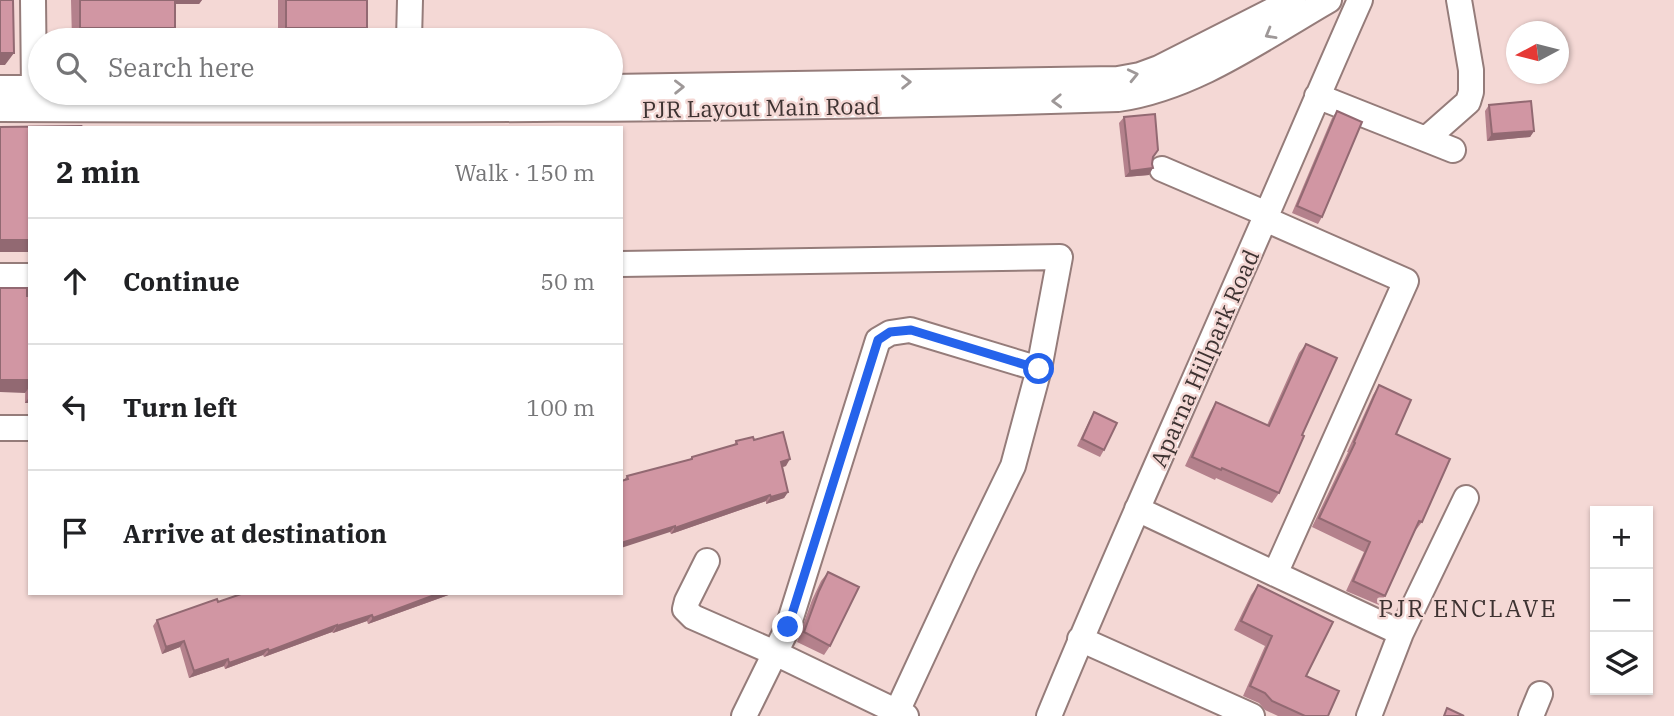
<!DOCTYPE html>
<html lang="en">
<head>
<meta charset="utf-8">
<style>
  :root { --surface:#fff; --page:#f6f6f6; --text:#202124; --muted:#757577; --line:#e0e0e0 }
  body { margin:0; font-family:"IBM Plex Serif",serif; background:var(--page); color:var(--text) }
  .controls { position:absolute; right:21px; bottom:21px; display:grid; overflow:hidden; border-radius:0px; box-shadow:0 2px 5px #0004 }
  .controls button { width:63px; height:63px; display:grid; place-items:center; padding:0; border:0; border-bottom:2px solid var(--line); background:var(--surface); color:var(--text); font:35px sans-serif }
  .compass { position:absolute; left:1506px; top:21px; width:63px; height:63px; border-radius:50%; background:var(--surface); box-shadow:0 2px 5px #0004; rotate:263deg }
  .stop { position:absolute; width:21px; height:21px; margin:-16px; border:5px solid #2563eb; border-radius:50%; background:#fff }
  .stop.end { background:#2563eb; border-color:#fff; box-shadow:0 2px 7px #0008 }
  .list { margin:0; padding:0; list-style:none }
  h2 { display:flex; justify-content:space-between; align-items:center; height:91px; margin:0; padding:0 28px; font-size:30px }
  h2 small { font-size:23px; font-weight:400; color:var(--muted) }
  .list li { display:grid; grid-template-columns:46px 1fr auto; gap:21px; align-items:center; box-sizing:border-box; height:126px; padding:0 28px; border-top:2px solid var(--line) }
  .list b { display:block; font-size:26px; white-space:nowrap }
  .list em { font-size:23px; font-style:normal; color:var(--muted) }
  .icon { flex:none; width:38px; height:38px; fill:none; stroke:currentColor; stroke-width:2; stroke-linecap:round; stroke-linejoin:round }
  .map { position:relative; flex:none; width:1674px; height:716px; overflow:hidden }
  .search { position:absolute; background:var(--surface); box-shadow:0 2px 5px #0004; left:28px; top:28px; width:595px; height:77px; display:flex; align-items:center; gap:18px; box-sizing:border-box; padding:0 24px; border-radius:38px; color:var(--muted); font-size:26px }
  .panel { position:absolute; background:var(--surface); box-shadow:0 2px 5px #0004; left:28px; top:126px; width:595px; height:469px; border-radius:0px }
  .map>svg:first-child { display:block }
</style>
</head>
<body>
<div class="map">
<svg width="1674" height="716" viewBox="0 0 1674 716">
  <rect width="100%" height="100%" fill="#f4d8d5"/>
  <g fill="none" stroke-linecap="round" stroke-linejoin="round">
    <g stroke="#957c7a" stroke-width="28">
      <path id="minor" d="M33,0L34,88
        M409,40L410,0
        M611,87L1118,79L1140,75L1159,68L1293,0
        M0,88H40
        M1317,96L1453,150
        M0,109C373,110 746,111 1118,99C1195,88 1263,38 1329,0
        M1426,139L1468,102L1471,92V70L1459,0
        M1162,169L1267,214
        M1265,219L1406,281L1275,574
        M621,264L1060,257L1039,369L1013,466L965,565L895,716
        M0,276H30
        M0,428H30
        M1137,509L1401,633
        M707,561L687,601L685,609L693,617L775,653L744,716
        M1080,639L1252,716
        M906,716L775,653L788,627L878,340L890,333L910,330L1039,369
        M1049,716C1109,570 1174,427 1237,282C1279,188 1318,94 1360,0
        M1369,716L1401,633L1466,498
        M1531,716L1540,694"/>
    </g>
    <use href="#minor" stroke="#fff" stroke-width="24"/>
  </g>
  <path fill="#b4818c" d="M71,0H202L199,4H175L166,40H72Z
    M278,0H367L358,40H278Z
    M1489,105L1534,131L1530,137L1487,141L1485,111Z
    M1337,111L1322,217L1318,224L1292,213L1332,118Z
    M1124,117L1153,158L1149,175L1125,177L1119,123Z
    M27,296H30V403H25Z
    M1306,344L1302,435L1279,493L1272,503L1216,478L1215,480L1185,466L1210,412L1216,402L1267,425L1299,353Z
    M1379,385L1396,434L1422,522L1415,531L1385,596L1379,605L1346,591L1364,552L1312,527L1348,452H1347L1373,395Z
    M1094,412L1104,450L1100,457L1077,446L1090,419Z
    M754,440L786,466L782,467L788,492L784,498L766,504V501L671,534L670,532L624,480L627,476L689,460L692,457L734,445L736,441Z
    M828,572L830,646L824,655L797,642L812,600L821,581Z
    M1258,585L1306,676L1328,716H1278L1265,710L1259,703L1243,696L1265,646L1234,630L1251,595Z
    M454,593L368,624L367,621L333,633L332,632L264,657L263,655L225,669L224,666L189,678L180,647L162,654L153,626L157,620L218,602Z"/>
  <path fill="#926972" d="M169,0H202L199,4H166Z
    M80,28H175L166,40H72Z
    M286,28H367L358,40H278Z
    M0,53H14L5,65H0Z
    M1534,131L1530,137L1487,141L1492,134Z
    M1153,168L1149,175L1125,177L1130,171Z
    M0,240H30V252H0Z
    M0,380H30V386L25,393L0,392Z
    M30,396V403H25Z
    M790,459L786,466L776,469L781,462Z
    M788,492L784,498L766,504L771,497Z
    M770,495L766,501L671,534L675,528Z
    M675,526L670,532L621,548V543Z
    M440,593H454L368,624L373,618Z
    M372,615L367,621L333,633L337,626Z
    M337,625L332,632L264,657L269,651Z
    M184,641L180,647L162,654L166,647Z
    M268,649L263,655L225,669L229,663Z
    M228,659L224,666L189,678L194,671Z"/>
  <path fill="#d196a3" stroke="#926972" stroke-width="2" d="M0,0H13L14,53H0Z
    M80,0H175V28H80Z
    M286,0H367V28H286Z
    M1531,101L1534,131L1492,134L1489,105Z
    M1337,111L1362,122L1322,217L1297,206Z
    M1155,114L1158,150L1153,157L1152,164L1153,168L1130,171L1124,117Z
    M81,126L80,128H30V240H0V127Z
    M0,288H27V296H30V380H0Z
    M1306,344L1337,358L1302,435L1304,436L1279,493L1222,468L1221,470L1192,457L1216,402L1269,426Z
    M1379,385L1411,400L1396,434L1450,459L1422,522L1419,521L1385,596L1353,581L1370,542L1319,518L1355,443L1354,442Z
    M1094,412L1117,423L1104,450L1082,439Z
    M783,432L790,459L781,462L788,492L771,497L770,495L692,522L675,528V526L621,543V481L628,479L627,476L692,459V457L737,444L736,441L753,437L754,440Z
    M828,572L859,587L830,646L804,632L819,591Z
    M1258,585L1333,622L1306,676L1339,691L1328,716H1305L1272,701L1265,693L1250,686L1272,636L1241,621Z
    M244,593H440L373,618L372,615L337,626V625L269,651L268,649L229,663L228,659L194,671L184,641L166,647L157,620L217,599L218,602Z
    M1447,708L1464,716H1444Z"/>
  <defs><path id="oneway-chevron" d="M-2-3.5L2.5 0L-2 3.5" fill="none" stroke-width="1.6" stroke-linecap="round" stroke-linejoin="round" transform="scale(1.75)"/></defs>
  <g stroke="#9e9898">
    <use href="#oneway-chevron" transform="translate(1270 34) rotate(150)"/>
    <use href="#oneway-chevron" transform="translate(1133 75) rotate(-13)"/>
    <use href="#oneway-chevron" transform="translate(906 82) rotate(-1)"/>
    <use href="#oneway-chevron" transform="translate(679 87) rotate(-1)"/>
    <use href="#oneway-chevron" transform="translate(1057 101) rotate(178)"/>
  </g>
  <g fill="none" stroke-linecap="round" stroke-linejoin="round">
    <path stroke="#2563eb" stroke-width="9" d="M788,627L878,340L890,332L911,330L1039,369"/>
  </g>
  <g text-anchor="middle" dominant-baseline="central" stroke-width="5" stroke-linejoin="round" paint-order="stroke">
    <g font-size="23" fill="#3d3231" stroke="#f4d8d5">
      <text transform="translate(761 107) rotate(-1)">PJR Layout Main Road</text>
      <text transform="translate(1204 358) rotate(-66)">Aparna Hillpark Road</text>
    </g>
    <g font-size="24" letter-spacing="2" fill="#3d3231" stroke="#f4d8d5">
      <text x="1468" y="608">PJR ENCLAVE</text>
    </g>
  </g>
</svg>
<div class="controls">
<button>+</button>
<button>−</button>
<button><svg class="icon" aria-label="layers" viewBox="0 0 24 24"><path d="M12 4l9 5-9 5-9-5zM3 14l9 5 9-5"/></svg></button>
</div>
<svg class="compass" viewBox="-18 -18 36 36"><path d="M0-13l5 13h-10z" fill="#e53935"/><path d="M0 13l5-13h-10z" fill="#757577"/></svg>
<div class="stop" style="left:1039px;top:369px"></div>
<div class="stop end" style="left:788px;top:627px"></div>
<div class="search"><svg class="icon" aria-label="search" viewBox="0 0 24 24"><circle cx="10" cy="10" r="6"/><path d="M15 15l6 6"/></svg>Search here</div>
<section class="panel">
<h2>2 min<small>Walk · 150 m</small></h2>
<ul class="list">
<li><svg class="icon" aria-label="ahead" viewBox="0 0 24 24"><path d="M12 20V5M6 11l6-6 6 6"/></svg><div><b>Continue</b></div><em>50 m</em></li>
<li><svg class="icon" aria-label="left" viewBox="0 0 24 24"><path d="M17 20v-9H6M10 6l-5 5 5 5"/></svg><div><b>Turn left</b></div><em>100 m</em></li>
<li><svg class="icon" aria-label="arrive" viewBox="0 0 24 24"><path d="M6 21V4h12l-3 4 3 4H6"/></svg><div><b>Arrive at destination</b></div></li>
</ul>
</section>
</div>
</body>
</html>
